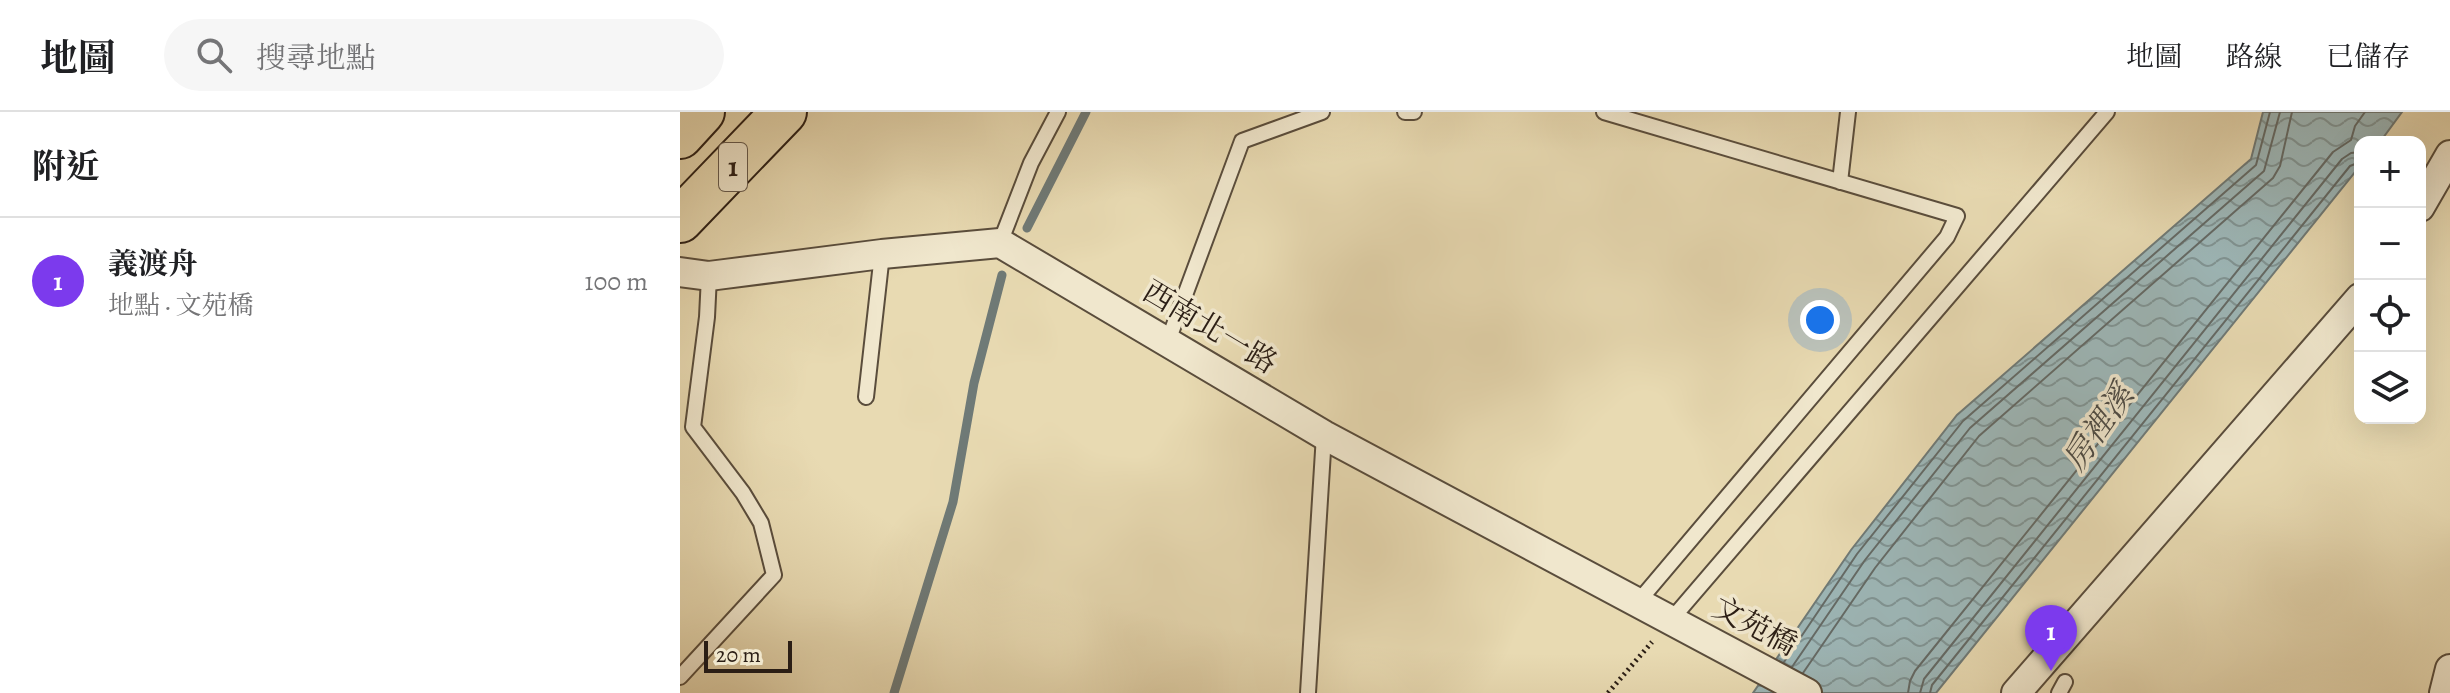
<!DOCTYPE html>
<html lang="zh-TW">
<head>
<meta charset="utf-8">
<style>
  :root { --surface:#fff; --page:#f6f6f6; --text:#202124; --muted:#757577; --line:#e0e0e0; --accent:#7c3aed }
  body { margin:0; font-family:Alegreya,"Noto Serif TC",serif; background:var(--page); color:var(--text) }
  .controls { position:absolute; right:24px; top:24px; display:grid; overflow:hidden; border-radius:16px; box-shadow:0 8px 32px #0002 }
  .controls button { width:72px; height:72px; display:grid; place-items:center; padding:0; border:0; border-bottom:2px solid var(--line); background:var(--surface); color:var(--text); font:40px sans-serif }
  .scale { position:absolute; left:24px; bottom:20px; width:88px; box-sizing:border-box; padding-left:8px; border:4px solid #2b1e15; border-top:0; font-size:22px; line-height:28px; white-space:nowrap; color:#2b1e15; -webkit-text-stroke:6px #f0e7cd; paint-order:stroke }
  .you { position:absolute; left:1140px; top:208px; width:28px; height:28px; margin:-20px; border:6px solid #fff; border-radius:50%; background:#1a73e8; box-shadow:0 0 0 12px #1a73e833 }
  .badge { display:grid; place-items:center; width:52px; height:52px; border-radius:50%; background:var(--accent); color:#fff; font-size:26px; font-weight:700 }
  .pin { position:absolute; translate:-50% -66px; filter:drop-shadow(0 2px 4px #0008) }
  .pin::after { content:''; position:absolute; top:42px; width:28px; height:24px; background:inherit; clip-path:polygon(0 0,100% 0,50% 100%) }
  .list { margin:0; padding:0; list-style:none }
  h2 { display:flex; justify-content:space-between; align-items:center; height:104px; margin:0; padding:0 32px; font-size:34px }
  h2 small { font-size:26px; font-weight:400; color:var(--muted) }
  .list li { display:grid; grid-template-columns:52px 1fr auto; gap:24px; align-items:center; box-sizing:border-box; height:128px; padding:0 32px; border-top:2px solid var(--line) }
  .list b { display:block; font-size:30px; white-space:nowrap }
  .list p { margin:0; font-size:26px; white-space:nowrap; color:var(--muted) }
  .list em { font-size:26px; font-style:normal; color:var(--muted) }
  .icon { flex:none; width:44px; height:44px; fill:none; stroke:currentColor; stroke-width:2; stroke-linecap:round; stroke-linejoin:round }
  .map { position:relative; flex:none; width:1770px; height:581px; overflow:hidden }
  header { display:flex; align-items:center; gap:48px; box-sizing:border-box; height:112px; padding:0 40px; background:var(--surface); border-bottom:2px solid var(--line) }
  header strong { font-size:38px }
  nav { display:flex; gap:44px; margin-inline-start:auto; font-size:28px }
  .search { width:560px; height:72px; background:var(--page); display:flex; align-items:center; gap:20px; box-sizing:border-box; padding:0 28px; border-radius:44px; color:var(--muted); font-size:30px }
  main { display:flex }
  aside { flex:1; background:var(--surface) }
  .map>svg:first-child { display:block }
</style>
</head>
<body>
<header>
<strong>地圖</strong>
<div class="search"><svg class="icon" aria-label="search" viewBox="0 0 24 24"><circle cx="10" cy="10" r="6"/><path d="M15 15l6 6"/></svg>搜尋地點</div>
<nav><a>地圖</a><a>路線</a><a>已儲存</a></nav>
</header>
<main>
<aside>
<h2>附近<small></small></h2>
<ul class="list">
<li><span class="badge">1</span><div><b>義渡舟</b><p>地點 · 文苑橋</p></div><em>100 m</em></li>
</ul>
</aside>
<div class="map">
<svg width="1770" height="581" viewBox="0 0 1770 581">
  <defs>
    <pattern id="water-waves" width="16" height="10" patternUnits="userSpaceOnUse" patternTransform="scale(2)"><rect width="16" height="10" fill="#9db7b8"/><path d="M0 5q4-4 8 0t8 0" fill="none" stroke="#809494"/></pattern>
  </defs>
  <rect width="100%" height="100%" fill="#e8dab2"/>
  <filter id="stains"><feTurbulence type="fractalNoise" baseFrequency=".0025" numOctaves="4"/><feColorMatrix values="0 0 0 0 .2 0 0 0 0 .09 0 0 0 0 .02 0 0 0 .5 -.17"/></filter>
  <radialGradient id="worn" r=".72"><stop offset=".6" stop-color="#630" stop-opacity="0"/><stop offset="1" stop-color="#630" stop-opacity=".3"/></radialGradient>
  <path fill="url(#water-waves)" stroke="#6f7a77" stroke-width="2" d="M1583,0H1722L1700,30H1680V54L1256,581H1073L1171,438L1277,303L1571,47Z"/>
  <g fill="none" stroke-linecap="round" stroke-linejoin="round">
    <path stroke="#646a66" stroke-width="2" d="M1104,550L1177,442L1283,309L1576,53L1590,0
      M1112,555L1185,448L1290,316L1584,59L1600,0
      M1123,561L1195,456L1299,324L1593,66L1600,54L1612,0
      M1228,581L1230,569L1235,559L1653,40L1671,28L1675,14L1685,0
      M1240,581L1244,567L1662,47L1671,41L1680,40
      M1250,581L1252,573L1670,54L1680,50"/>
    <path stroke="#6f7a77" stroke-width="9" d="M347,116L406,0
      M214,581L273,390L294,271L322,163"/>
    <g stroke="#5a4d3c" stroke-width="18">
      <path id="service" d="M725,0H734
        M924,0L1277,104L1267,125L958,490
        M1160,70L1168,0
        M320,131L351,51L378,0
        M488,229L562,29L642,0
        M186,285L202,142
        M991,508L1427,0
        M0,565L94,463L81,411L63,381L13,315L27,205L29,164
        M628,581L644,323
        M1379,581L1385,570"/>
    </g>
    <g stroke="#5a4d3c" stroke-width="32">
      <path id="minor" d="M1740,95L1770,43
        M0,160L29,164L202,142L320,131L644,323L1127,581
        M1336,581L1680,186
        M1764,581L1770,557"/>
    </g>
    <g stroke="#2b1e15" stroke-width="48">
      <path id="primary" d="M0,24L22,0
        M0,108L104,0"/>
    </g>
    <path stroke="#2b1e15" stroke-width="5" stroke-dasharray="2 4" stroke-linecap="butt" d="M928,581L972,530"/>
    <use href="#service" stroke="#f0e7cd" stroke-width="14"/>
    <use href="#minor" stroke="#f0e7cd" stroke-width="28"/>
    <use href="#primary" stroke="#e8dab2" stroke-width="44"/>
  </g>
  <g text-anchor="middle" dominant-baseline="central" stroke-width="7" stroke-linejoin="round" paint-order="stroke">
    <rect fill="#f0e7cd" stroke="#665a4c" stroke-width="2" x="39" y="31" width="28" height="48" rx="6"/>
    <g font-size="28" font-weight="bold" fill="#2b1e15">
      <text x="53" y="55">1</text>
    </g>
    <g font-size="30" fill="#2b1e15" stroke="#f0e7cd">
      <text transform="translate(530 215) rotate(31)">西南北一路</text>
      <text transform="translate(1075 514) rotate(28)">文苑橋</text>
    </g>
    <g font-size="32" font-style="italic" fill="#4d4c46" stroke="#f0e7cd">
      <text transform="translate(1418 315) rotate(-55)">房裡溪</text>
    </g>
  </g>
  <rect width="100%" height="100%" filter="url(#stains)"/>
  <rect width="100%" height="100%" fill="url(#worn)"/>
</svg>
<div class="controls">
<button>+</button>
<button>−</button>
<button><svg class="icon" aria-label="locate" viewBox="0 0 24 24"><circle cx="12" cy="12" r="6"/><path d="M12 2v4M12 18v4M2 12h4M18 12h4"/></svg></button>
<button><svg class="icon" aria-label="layers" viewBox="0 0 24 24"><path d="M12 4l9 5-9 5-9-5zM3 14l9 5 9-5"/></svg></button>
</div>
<div class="scale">20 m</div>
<div class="you"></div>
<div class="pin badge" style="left:1371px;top:559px">1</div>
</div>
</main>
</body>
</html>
